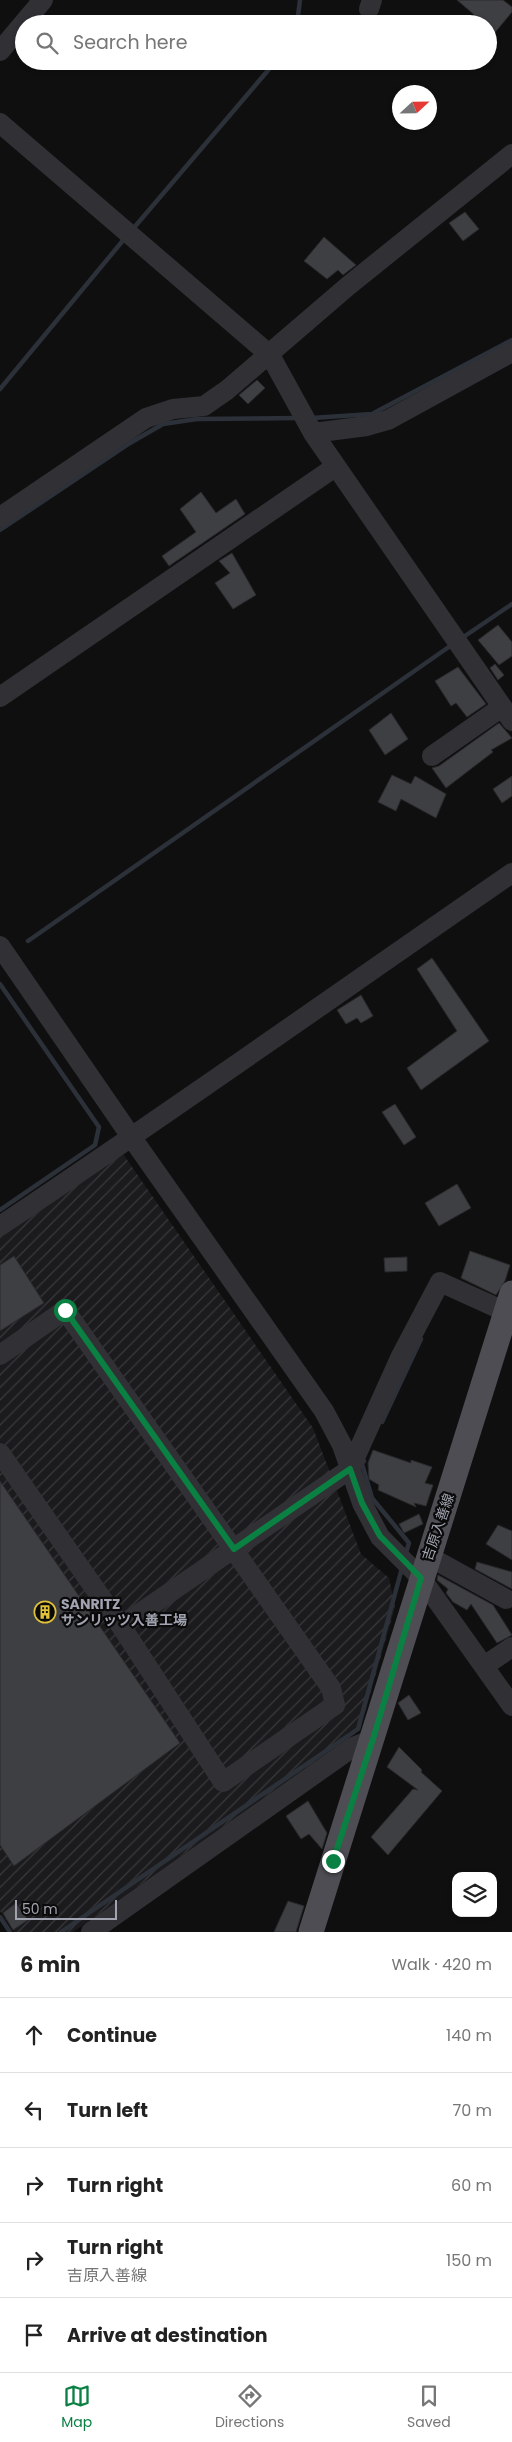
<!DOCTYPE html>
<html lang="en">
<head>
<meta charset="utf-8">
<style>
  :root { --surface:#fff; --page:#f2f2f2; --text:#222; --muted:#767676; --line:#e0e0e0; --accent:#0b8043 }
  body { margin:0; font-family:Poppins,"Noto Sans JP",sans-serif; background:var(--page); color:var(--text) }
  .controls { position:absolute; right:15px; bottom:15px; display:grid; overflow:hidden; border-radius:10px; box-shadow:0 1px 4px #0004 }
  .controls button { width:45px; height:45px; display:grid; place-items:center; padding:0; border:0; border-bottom:1px solid var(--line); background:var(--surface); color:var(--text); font:25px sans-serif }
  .compass { position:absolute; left:392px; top:85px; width:45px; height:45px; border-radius:50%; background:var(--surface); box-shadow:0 1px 4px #0004; rotate:68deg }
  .scale { position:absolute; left:15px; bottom:12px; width:102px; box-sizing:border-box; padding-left:5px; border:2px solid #a1a4b0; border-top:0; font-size:14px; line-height:18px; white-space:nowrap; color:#a1a4b0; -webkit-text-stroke:4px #0a0a0b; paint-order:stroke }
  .stop { position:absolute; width:15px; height:15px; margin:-11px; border:4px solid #0b8043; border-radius:50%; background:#fff }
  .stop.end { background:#0b8043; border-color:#fff; box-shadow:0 1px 5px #0008 }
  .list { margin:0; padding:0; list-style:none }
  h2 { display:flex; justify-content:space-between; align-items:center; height:65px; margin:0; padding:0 20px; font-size:21px }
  h2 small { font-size:16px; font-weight:400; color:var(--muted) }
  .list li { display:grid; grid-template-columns:32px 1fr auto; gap:15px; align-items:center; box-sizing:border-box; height:75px; padding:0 20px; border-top:1px solid var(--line) }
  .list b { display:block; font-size:19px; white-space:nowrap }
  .list p { margin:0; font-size:16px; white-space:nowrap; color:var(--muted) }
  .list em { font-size:16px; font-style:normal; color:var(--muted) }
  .icon { flex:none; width:28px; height:28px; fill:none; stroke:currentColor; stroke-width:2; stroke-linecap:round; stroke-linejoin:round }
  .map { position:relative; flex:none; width:512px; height:1932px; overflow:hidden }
  .search { position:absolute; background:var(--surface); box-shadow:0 1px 4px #0004; left:15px; right:15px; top:15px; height:55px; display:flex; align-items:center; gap:12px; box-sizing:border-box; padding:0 18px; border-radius:28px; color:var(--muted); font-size:19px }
  .sheet { height:440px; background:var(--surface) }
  nav { display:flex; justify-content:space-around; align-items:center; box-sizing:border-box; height:70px; border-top:1px solid var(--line); background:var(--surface); font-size:14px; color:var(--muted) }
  nav a { display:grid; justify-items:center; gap:2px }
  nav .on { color:var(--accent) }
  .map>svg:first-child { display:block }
</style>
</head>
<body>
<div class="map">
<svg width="512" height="1932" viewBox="0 0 512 1932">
  <defs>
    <pattern id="industrial-furrows" width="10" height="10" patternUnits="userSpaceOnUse" patternTransform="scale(1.25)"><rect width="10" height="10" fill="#1b1b1d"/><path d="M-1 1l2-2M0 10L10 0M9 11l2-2" fill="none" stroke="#39393b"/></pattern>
  </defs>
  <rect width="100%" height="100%" fill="#0f0f10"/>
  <path fill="url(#industrial-furrows)" d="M121,1151L313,1428L361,1554L389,1578L395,1607L360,1730L73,1932H14L0,1911V1233Z"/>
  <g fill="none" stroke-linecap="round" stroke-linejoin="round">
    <path stroke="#2c3139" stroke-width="4.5" d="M297,24L300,0
      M132,230L276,61
      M0,389L125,238
      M312,418L372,414L512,340
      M0,530L130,443L163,424L197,419L299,418
      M462,638L512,604
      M28,941L453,644
      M0,984L99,1127L95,1145L0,1210
      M382,1422L421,1339
      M364,1461L362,1464L372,1498L409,1543L405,1556
      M0,1917L10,1932
      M61,1932L358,1729L402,1568"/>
  </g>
  <path fill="#3e3f43" stroke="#2a292c" d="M457,0H503L512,7V12L488,41V24H485Z
    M465,212L479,229L463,241L449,223Z
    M324,237L356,265L343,275L338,270L327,279L304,261Z
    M257,380L265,388L248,404L239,395Z
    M201,492L216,513L236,499L245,514L169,566L162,556L196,532L180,509Z
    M232,553L256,595L233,609L215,583L230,573L219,561Z
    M498,625L512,642V656L499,665L478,640Z
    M495,664L504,675L498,680L490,668Z
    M458,667L486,704L467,717L456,703L451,706L435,681Z
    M391,713L408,739L385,755L369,730Z
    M499,723L512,738L491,750L493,752L446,788L432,768L439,766Z
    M392,775L411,784L415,776L446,794L436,818L401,799L396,811L378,802Z
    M512,776V796L502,803L493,789Z
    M432,958L489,1041L421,1090L407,1068L457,1031L417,969Z
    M361,995L373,1016L361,1023L357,1018L346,1024L337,1010Z
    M395,1104L416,1137L404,1145L382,1112Z
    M457,1184L471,1208L439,1226L425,1203Z
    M470,1251L510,1265L505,1281L496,1295L461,1278Z
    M14,1256L44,1303L0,1331V1265Z
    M407,1257V1271L385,1272L384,1258Z
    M373,1450L411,1463V1460L432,1467L425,1483L433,1485L426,1506L414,1503L416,1507L378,1490L379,1485L369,1479L368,1463Z
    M0,1481L180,1743L14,1866L0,1845Z
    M419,1514L423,1524L404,1533L399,1524Z
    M498,1525L512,1531V1560L486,1544Z
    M477,1562L512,1572V1589L475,1569Z
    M438,1575L493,1605L512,1635L497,1643L471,1604L467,1610L453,1602L446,1593L448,1589L437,1580Z
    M409,1695L421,1713L408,1720L398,1703Z
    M399,1747L422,1770L421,1772L442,1791L388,1855L371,1837L413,1789L418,1790L387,1767Z
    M308,1801L327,1833L322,1849L309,1834L301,1839L286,1816Z
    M288,1901L304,1906L296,1932H274Z
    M16,1903L28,1920L13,1930L3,1913Z"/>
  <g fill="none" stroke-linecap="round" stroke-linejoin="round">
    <path stroke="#303035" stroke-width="20" d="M369,9L372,0
      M0,51L43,0
      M0,123L270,355L313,433L512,721
      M313,433L367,426L388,420L512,352
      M0,517L146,418L173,409L204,406L227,390L348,286L512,154
      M0,697L335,467
      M432,756L502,707
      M0,946L132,1138L324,1411L342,1445L362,1503L380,1537L421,1578L512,1706
      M0,1226C172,1111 341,991 512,873
      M0,1355L65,1310L331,1688L335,1705L223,1782L121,1626L0,1453
      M428,1556L506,1599
      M121,1626L350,1469L400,1358L440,1282L506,1312L512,1318
      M484,1666L512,1647
      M91,1932L353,1747L373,1739"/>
    <path stroke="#4d4d53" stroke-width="25" d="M311,1932L512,1293"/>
  </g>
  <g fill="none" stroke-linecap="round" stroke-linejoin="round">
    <path stroke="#0b8043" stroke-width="6" d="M65,1310L234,1549L350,1469L362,1503L380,1536L421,1578L373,1739L333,1861"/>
  </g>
  <defs>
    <g id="building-ring" transform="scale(1.125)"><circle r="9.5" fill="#0a0a0b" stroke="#e0c138" stroke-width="1.5"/><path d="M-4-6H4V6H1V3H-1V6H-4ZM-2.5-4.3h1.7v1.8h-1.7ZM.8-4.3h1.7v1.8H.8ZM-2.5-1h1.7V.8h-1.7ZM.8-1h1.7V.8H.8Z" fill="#e0c138"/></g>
  </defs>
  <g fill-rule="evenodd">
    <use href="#building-ring" x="45" y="1612"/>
  </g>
  <g text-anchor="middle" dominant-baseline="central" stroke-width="4.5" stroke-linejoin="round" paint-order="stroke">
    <g font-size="14" fill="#a1a4b0" stroke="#0a0a0b">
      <text transform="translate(438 1527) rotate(-71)">吉原入善線</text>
    </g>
    <g font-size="14" font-weight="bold" fill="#a1a4b0" stroke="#0a0a0b" text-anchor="start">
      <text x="61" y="1604">SANRITZ<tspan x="61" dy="16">サンリッツ入善工場</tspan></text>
    </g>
  </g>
</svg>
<div class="controls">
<button><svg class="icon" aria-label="layers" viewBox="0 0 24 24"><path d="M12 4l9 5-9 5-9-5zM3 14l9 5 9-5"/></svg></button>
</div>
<svg class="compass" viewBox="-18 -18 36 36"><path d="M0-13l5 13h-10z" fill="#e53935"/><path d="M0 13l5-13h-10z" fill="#767676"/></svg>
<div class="scale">50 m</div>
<div class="stop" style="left:65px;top:1310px"></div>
<div class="stop end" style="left:333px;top:1861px"></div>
<div class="search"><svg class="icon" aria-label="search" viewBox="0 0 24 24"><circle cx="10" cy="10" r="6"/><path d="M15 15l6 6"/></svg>Search here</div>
</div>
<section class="sheet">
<h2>6 min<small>Walk · 420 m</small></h2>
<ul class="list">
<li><svg class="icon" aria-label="ahead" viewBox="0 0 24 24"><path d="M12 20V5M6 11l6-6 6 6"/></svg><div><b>Continue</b></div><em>140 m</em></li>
<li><svg class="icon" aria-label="left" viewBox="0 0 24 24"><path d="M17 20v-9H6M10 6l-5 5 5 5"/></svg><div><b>Turn left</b></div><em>70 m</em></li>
<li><svg class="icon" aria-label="right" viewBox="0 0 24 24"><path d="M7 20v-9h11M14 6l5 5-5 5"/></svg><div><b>Turn right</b></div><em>60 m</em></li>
<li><svg class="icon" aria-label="right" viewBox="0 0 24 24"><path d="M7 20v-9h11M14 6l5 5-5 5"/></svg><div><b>Turn right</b><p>吉原入善線</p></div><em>150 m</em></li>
<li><svg class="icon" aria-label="arrive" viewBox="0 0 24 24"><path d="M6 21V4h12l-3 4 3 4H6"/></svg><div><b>Arrive at destination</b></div></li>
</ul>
</section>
<nav>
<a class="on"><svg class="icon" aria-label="map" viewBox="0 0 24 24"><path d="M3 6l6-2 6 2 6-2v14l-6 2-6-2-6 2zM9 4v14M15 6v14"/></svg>Map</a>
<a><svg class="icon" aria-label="directions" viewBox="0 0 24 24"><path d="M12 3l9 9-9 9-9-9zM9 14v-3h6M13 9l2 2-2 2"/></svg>Directions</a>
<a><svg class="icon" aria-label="saved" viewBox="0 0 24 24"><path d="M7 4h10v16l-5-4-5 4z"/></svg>Saved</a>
</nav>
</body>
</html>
